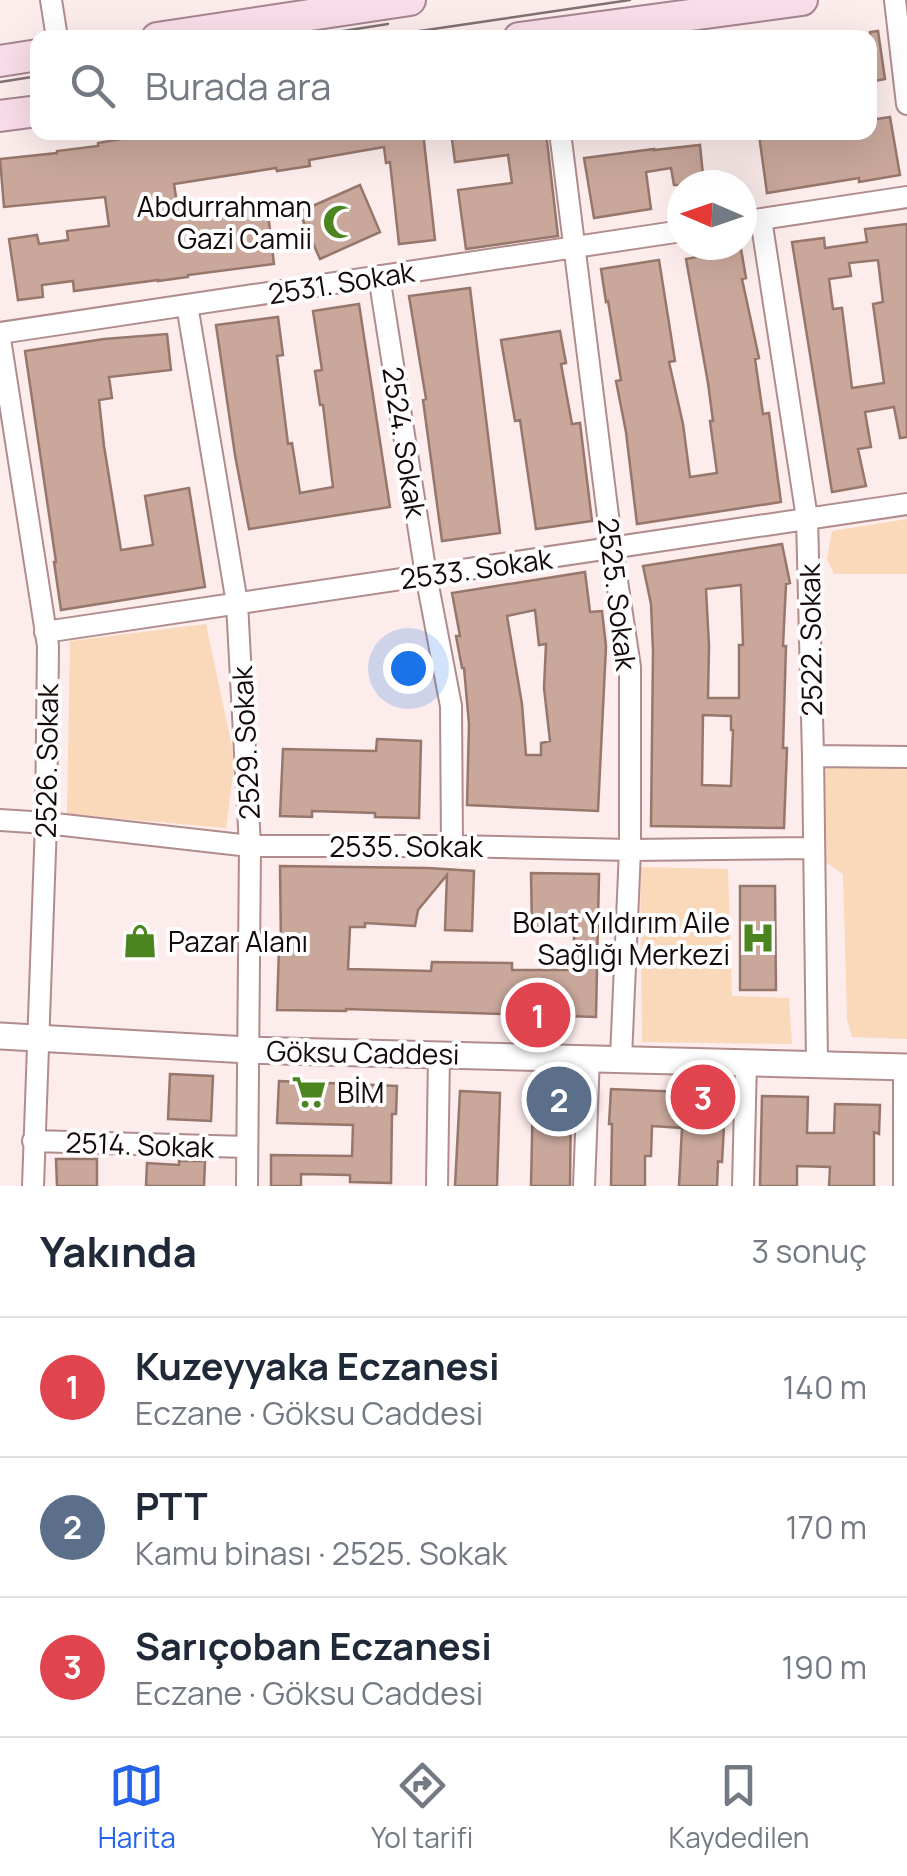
<!DOCTYPE html>
<html lang="tr">
<head>
<meta charset="utf-8">
<style>
  :root { --surface:#fff; --page:#f6f6f7; --text:#1f2937; --muted:#747a83; --line:#e0e1e3; --accent:#2563eb }
  body { margin:0; font-family:Manrope,sans-serif; background:var(--page); color:var(--text) }
  .compass { position:absolute; left:667px; top:170px; width:90px; height:90px; border-radius:50%; background:var(--surface); box-shadow:0 10px 40px #0002; rotate:272deg }
  .you { position:absolute; left:408px; top:668px; width:35px; height:35px; margin:-25px; border:8px solid #fff; border-radius:50%; background:#1a73e8; box-shadow:0 0 0 15px #1a73e833 }
  .badge { display:grid; place-items:center; width:65px; height:65px; border-radius:50%; background:var(--accent); color:#fff; font-size:32px; font-weight:700 }
  .pin { position:absolute; translate:-50% -50%; border:5px solid #fff; box-shadow:0 2px 10px #0006 }
  .list { margin:0; padding:0; list-style:none }
  h2 { display:flex; justify-content:space-between; align-items:center; height:130px; margin:0; padding:0 40px; font-size:42px }
  h2 small { font-size:32px; font-weight:400; color:var(--muted) }
  .list li { display:grid; grid-template-columns:65px 1fr auto; gap:30px; align-items:center; box-sizing:border-box; height:140px; padding:0 40px; border-top:2px solid var(--line) }
  .list b { display:block; font-size:38px; white-space:nowrap }
  .list p { margin:0; font-size:32px; white-space:nowrap; color:var(--muted) }
  .list em { font-size:32px; font-style:normal; color:var(--muted) }
  .icon { flex:none; width:55px; height:55px; fill:none; stroke:currentColor; stroke-width:2; stroke-linecap:round; stroke-linejoin:round }
  .map { position:relative; flex:none; width:907px; height:1186px; overflow:hidden }
  .search { position:absolute; background:var(--surface); box-shadow:0 10px 40px #0002; left:30px; right:30px; top:30px; height:110px; display:flex; align-items:center; gap:25px; box-sizing:border-box; padding:0 35px; border-radius:20px; color:var(--muted); font-size:38px }
  .sheet { height:550px; background:var(--surface) }
  nav { display:flex; justify-content:space-around; align-items:center; box-sizing:border-box; height:140px; border-top:2px solid var(--line); background:var(--surface); font-size:28px; color:var(--muted) }
  nav a { display:grid; justify-items:center; gap:5px }
  nav .on { color:var(--accent) }
  .map>svg:first-child { display:block }
</style>
</head>
<body>
<div class="map">
<svg width="907" height="1186" viewBox="0 0 907 1186">
  <rect width="100%" height="100%" fill="#fcecec"/>
  <path fill="#fad8ba" d="M907,519V574H834L827,559L832,531Z
    M206,624L235,761L226,828L67,814L70,641Z
    M825,765L907,767V1039L852,1037L847,1019L843,874L824,861Z
    M640,867L728,869L732,996L789,998L792,1044L642,1042Z"/>
  <path fill="#c9a79b" stroke="#97776c" stroke-width="2.5" fill-rule="evenodd" d="M878,31L885,79L870,82V32Z
    M890,117L900,175L859,182V178L767,193L759,135L774,132H870V120Z
    M160,132H423L435,240L399,244L390,162L386,163L384,147L309,160L310,166L277,171L276,168L174,184L179,216L267,205L274,264L188,275V277L158,281V280L74,291L73,281L42,285L43,297L18,300L9,239L37,235L39,244L68,240L67,231L109,226L105,197L4,207L0,159L57,153V151L98,146V143Z
    M451,132H546L558,236L466,249L458,190L512,183L508,155L455,162Z
    M700,145L704,185H674L671,168L646,172L651,209L594,218L584,158L654,149V150Z
    M360,185L380,232L320,259L299,212Z
    M907,224V437L900,438L894,407L865,412L871,447L858,449L866,486L832,492L792,242L824,238L825,248L867,242L865,229ZM878,260L883,302L873,304L884,383L852,388L842,308L833,309L829,279L851,276L849,263Z
    M741,249L746,278L742,279L759,358L755,359L763,414L769,413L781,502L637,524L626,432L616,381L621,380L608,301L606,302L601,269L659,260L675,361L669,362L683,424L690,477L717,473L710,421H713L708,383L686,259Z
    M470,288L500,533L442,541L423,400L426,399L409,296Z
    M359,304L390,507L249,529L235,455L216,325L278,317L283,355L277,356L288,444L292,443L300,493L333,487L323,405H320L315,371L322,370L313,311Z
    M560,331L566,363L561,364L572,424L580,423L592,521L536,529L520,420L515,421L501,340Z
    M167,334L171,370L109,377L112,398L99,400L104,446L121,550L153,545L145,496L189,488L205,587L61,610L54,562H56L25,351L104,339Z
    M782,544L790,583L786,584L783,646H786L783,748H787L784,828L651,826L653,651L651,604L643,566ZM741,585L743,645H739V698H708L709,646L706,589ZM703,715L731,716V730H733L731,786L702,785Z
    M585,572L590,612L602,611L606,646L598,811L467,805L469,724L464,668H462L456,636H460L452,593ZM535,610L539,645L546,644L544,688L550,741L541,743V755H526L522,704L507,616Z
    M377,739L421,741L419,818L375,817V813L312,811V817L280,816L283,749L376,751Z
    M280,866L428,868L474,871L472,931L445,930L447,875L418,910L415,926L365,923V927H350L348,969L431,971L432,962L512,963V970H568V959H574V929L532,930L531,873L599,874L596,1017L346,1009V1011L277,1010L279,948H281Z
    M740,886H775L776,990H740Z
    M170,1074L213,1076L211,1121L168,1119Z
    M279,1081L397,1086L396,1114H392L391,1183L350,1182V1175L301,1174V1186H271V1155L352,1156L353,1125L277,1123Z
    M685,1087L726,1088L722,1162L718,1161L717,1186H679L682,1128L652,1126L651,1156H645V1186H611L612,1124H609L611,1089L685,1092Z
    M460,1091L500,1093L497,1186H455Z
    M533,1092L571,1093L570,1186H531Z
    M762,1096L808,1097L807,1133H834L835,1104L880,1105L879,1134L874,1132V1186H829L830,1167L797,1166V1186H760Z
    M56,1159H97V1186H57Z
    M179,1161H205L204,1186H146L147,1163L179,1165Z"/>
  <g fill="none" stroke-linecap="round" stroke-linejoin="round">
    <g stroke="#b08c8d" stroke-width="24">
      <path id="minor" d="M51,0L57,38
        M895,0L907,104
        M560,132L612,548L630,667V850L621,1058
        M761,219L807,518L813,756L817,1063
        M742,222L907,197
        M379,276L426,575L451,706L452,846
        M187,305L237,603L250,846L247,1186
        M0,333L682,231
        M0,339L48,646L46,823L33,1186
        M45,632L907,504
        M813,756L907,757
        M0,820L46,823L250,846H452L630,850L814,848
        M33,1141L247,1147
        M437,1186L439,1054
        M584,1186L589,1057
        M743,1186L746,1061
        M904,1186V1067"/>
    </g>
    <g stroke="#b08c8d" stroke-width="29">
      <path id="tertiary" d="M0,1036L248,1050L907,1067"/>
    </g>
    <g stroke="#a68491" stroke-width="34">
      <path id="primary" d="M157,38L410,0
        M519,38L802,0
        M0,61L38,55
        M0,116L38,111"/>
    </g>
    <use href="#minor" stroke="#fff" stroke-width="20"/>
    <use href="#tertiary" stroke="#fff" stroke-width="25"/>
    <use href="#primary" stroke="#f9dde9" stroke-width="30"/>
    <path stroke="#807272" stroke-width="2.5" d="M298,38L388,24
      M372,38L630,0
      M0,82L38,76"/>
  </g>
  <defs>
    <g id="mosque-bare" transform="scale(2.7)"><path d="M3.5-4.9A6 6 0 1 0 3.5 4.9A5 5 0 1 1 3.5-4.9Z" fill="#4c841f" stroke="#fdfdfd" stroke-width="2.5" paint-order="stroke"/></g>
    <g id="hospital-bare" transform="scale(2.7)"><path d="M-5-5h3v3.5h4V-5h3V5h-3V1.5h-4V5h-3Z" fill="#4c841f" stroke="#fdfdfd" stroke-width="2.5" paint-order="stroke"/></g>
    <g id="shop-bare" transform="scale(2.7)"><path d="M-5-2.5h2.3a2.7 3.5 0 0 1 5.4 0H5L5.5 6h-11ZM-1.5-2.5h3a1.5 2.3 0 0 0-3 0Z" fill="#4c841f" stroke="#fdfdfd" stroke-width="2.5" paint-order="stroke"/></g>
    <g id="supermarket-bare" transform="scale(2.7)"><path d="M-6-5.5h2.5l.6 2H6L4.5 2H-2.5L-4.4-4H-6ZM-1.5 3.2a1.3 1.3 0 1 0 .1 0ZM3 3.2a1.3 1.3 0 1 0 .1 0Z" fill="#4c841f" stroke="#fdfdfd" stroke-width="2.5" paint-order="stroke"/></g>
  </defs>
  <g fill-rule="evenodd">
    <use href="#mosque-bare" x="340" y="222"/>
    <use href="#hospital-bare" x="758" y="938"/>
    <use href="#shop-bare" x="140" y="941"/>
    <use href="#supermarket-bare" x="309" y="1092"/>
  </g>
  <g text-anchor="middle" dominant-baseline="central" stroke-width="8" stroke-linejoin="round" paint-order="stroke">
    <g font-size="28" fill="#140809" stroke="#fdfdfd" text-anchor="end">
      <text x="312" y="206">Abdurrahman<tspan x="312" dy="32">Gazi Camii</tspan></text>
      <text x="730" y="922">Bolat Yıldırım Aile<tspan x="730" dy="32">Sağlığı Merkezi</tspan></text>
      <text x="168" y="941" text-anchor="start">Pazar Alanı</text>
      <text x="337" y="1092" text-anchor="start">BİM</text>
    </g>
    <g font-size="28" fill="#140809" stroke="#fdfdfd">
      <text transform="translate(341 282) rotate(-9)">2531. Sokak</text>
      <text transform="translate(405 442) rotate(81)">2524. Sokak</text>
      <text transform="translate(476 568) rotate(-8)">2533. Sokak</text>
      <text transform="translate(618 594) rotate(83)">2525. Sokak</text>
      <text transform="translate(810 640) rotate(-91)">2522. Sokak</text>
      <text transform="translate(245 743) rotate(-93)">2529. Sokak</text>
      <text transform="translate(46 761) rotate(-89)">2526. Sokak</text>
      <text x="406" y="846">2535. Sokak</text>
      <text transform="translate(363 1052) rotate(1)">Göksu Caddesi</text>
      <text transform="translate(140 1144) rotate(2)">2514. Sokak</text>
    </g>
  </g>
</svg>
<svg class="compass" viewBox="-18 -18 36 36"><path d="M0-13l5 13h-10z" fill="#e53935"/><path d="M0 13l5-13h-10z" fill="#747a83"/></svg>
<div class="you"></div>
<div class="pin badge" style="left:538px;top:1015px;background:#e0444e">1</div>
<div class="pin badge" style="left:559px;top:1099px;background:#5c6f8a">2</div>
<div class="pin badge" style="left:703px;top:1097px;background:#e0444e">3</div>
<div class="search"><svg class="icon" aria-label="search" viewBox="0 0 24 24"><circle cx="10" cy="10" r="6"/><path d="M15 15l6 6"/></svg>Burada ara</div>
</div>
<section class="sheet">
<h2>Yakında<small>3 sonuç</small></h2>
<ul class="list">
<li><span class="badge" style="background:#e0444e">1</span><div><b>Kuzeyyaka Eczanesi</b><p>Eczane · Göksu Caddesi</p></div><em>140 m</em></li>
<li><span class="badge" style="background:#5c6f8a">2</span><div><b>PTT</b><p>Kamu binası · 2525. Sokak</p></div><em>170 m</em></li>
<li><span class="badge" style="background:#e0444e">3</span><div><b>Sarıçoban Eczanesi</b><p>Eczane · Göksu Caddesi</p></div><em>190 m</em></li>
</ul>
</section>
<nav>
<a class="on"><svg class="icon" aria-label="map" viewBox="0 0 24 24"><path d="M3 6l6-2 6 2 6-2v14l-6 2-6-2-6 2zM9 4v14M15 6v14"/></svg>Harita</a>
<a><svg class="icon" aria-label="directions" viewBox="0 0 24 24"><path d="M12 3l9 9-9 9-9-9zM9 14v-3h6M13 9l2 2-2 2"/></svg>Yol tarifi</a>
<a><svg class="icon" aria-label="saved" viewBox="0 0 24 24"><path d="M7 4h10v16l-5-4-5 4z"/></svg>Kaydedilen</a>
</nav>
</body>
</html>
